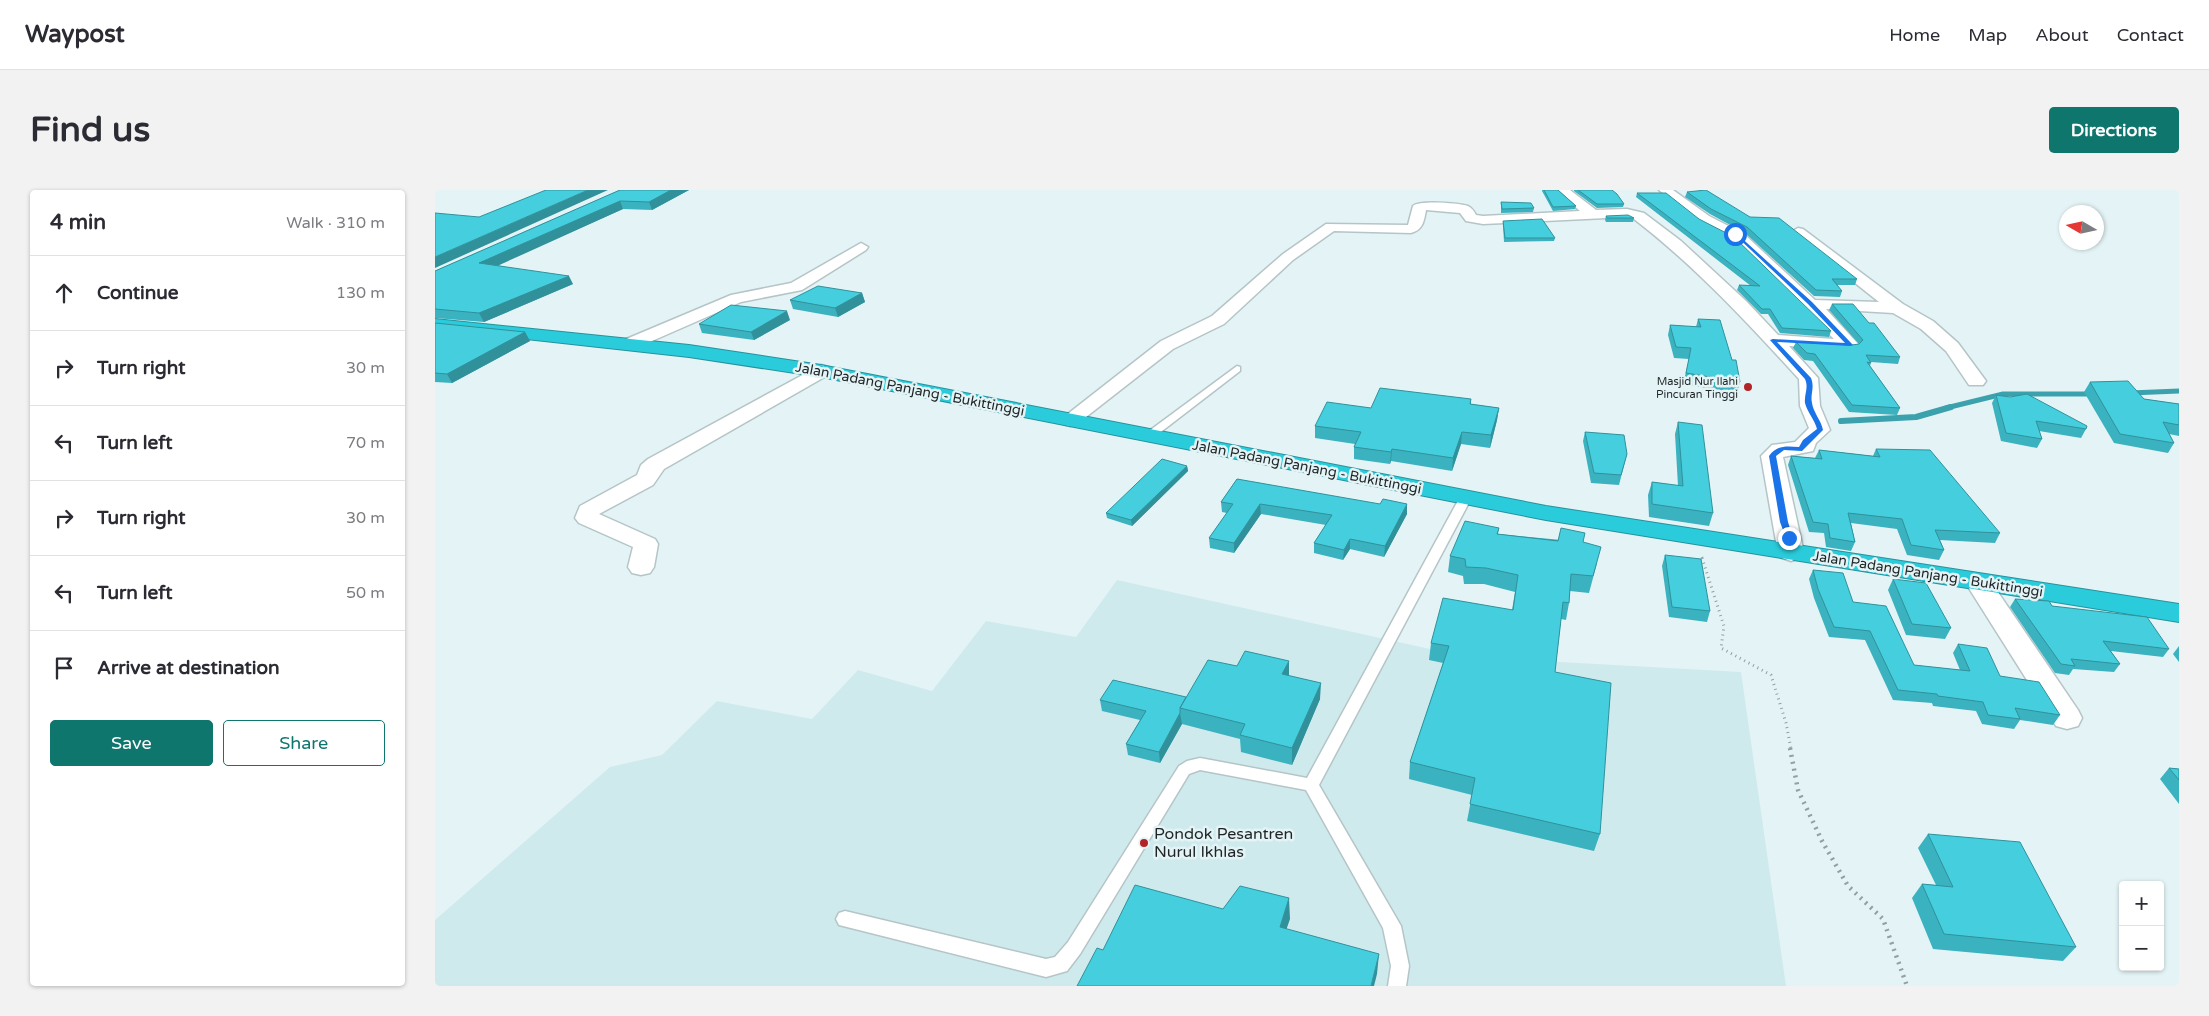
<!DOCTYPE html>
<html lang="en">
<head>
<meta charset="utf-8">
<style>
  :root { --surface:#fff; --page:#f2f2f3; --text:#2b2b33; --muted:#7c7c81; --line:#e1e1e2; --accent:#0f766e }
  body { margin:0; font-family:"Varela Round",sans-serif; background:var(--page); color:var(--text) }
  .controls { position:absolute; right:15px; bottom:15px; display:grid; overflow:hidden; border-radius:5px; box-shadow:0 1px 4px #0004 }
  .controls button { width:45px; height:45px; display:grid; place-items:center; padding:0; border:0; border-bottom:1px solid var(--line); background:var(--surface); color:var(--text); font:25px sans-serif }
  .compass { position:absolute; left:1624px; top:15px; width:45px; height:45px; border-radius:50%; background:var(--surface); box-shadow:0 1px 4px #0004; rotate:279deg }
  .stop { position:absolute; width:15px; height:15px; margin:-11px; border:4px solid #1a73e8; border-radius:50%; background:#fff }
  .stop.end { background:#1a73e8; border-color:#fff; box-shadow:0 1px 5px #0008 }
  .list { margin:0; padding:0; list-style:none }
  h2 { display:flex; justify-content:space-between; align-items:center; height:65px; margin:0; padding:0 20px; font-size:21px }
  h2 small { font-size:16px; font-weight:400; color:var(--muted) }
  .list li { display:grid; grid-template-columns:32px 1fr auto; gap:15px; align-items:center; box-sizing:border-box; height:75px; padding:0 20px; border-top:1px solid var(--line) }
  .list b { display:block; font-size:19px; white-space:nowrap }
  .list em { font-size:16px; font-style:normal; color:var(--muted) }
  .actions { display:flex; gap:10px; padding:15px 20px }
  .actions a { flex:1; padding:11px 0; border:1px solid var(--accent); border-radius:5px; text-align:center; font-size:18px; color:var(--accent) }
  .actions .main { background:var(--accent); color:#fff }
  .icon { flex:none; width:28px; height:28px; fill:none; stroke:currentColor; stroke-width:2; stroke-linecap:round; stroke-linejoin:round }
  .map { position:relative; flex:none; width:1744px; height:796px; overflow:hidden; border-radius:5px }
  header { display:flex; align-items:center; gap:30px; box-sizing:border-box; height:70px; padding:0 25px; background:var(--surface); border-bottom:1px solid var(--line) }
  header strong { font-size:24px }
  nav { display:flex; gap:28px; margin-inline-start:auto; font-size:18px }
  .intro { display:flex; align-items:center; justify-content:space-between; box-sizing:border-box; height:120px; padding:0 30px }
  h1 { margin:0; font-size:35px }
  .button { padding:12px 22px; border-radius:5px; background:var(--accent); color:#fff; font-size:18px; font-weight:700 }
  main { display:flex; gap:30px; padding:0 30px }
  aside { flex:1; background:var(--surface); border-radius:5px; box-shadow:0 1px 4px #0004 }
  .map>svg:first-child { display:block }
</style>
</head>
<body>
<header>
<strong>Waypost</strong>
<nav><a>Home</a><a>Map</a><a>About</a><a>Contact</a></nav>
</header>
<div class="intro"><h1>Find us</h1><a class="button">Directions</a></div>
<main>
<aside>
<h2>4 min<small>Walk · 310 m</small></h2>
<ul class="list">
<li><svg class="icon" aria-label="ahead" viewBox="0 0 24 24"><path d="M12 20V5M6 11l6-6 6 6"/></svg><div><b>Continue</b></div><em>130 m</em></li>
<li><svg class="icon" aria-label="right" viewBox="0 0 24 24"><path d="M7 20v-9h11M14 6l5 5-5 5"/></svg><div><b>Turn right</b></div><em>30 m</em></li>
<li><svg class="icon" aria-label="left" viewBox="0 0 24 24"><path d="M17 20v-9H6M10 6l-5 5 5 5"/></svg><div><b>Turn left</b></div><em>70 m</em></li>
<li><svg class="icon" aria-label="right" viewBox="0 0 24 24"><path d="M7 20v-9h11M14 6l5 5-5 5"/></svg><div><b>Turn right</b></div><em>30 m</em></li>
<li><svg class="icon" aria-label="left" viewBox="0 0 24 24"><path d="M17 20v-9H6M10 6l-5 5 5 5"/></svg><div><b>Turn left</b></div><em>50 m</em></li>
<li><svg class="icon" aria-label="arrive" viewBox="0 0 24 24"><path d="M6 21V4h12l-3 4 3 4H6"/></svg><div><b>Arrive at destination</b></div></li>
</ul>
<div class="actions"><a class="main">Save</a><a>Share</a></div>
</aside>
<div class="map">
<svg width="1744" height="796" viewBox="0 0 1744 796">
  <rect width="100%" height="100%" fill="#e4f4f6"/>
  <path fill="#cfeaed" d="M682,390L1045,470L1055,468L1306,482L1351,796H0V730L175,577L227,565L282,511L377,529L423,480L497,501L551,431L641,447Z"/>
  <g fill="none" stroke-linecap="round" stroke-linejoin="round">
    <path stroke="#3ba2ad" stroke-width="5" d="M1695,203L1744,201
      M1511,218L1568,204H1661"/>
    <path stroke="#3ba2ad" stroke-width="6" d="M1406,231L1481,227L1516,217"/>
    <g stroke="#b5c5c7" stroke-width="3">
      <path id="lane" d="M802,176L805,177V181L718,248H710V244Z
        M1031,304L1037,307L884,595L966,736L974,776L971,796H953L956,776L948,738L871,600L765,580L754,584L645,764L632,781L611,787L404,735L401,729L404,723L410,721L611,769L620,767L633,752L744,576L752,571L765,568L872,588L1025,307Z"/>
    </g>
    <g stroke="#b5c5c7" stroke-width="3">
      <path id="street" d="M1121,0H1135L1161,20L1192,19L1209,23L1246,51L1311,111L1343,145L1399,149L1299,50L1264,32L1224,0H1238L1274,26L1309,44L1380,110L1444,112L1356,42L1363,38L1368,39L1468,114L1498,131L1523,153L1551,191L1548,195H1534L1511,161L1486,139L1458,123L1391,119L1424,155L1421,159L1415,160L1354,156L1383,188L1385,216L1395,240L1381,253L1378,261L1348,267L1369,363L1365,368L1356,371L1347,368L1343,363L1326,266L1337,255L1360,252L1374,238L1365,216L1364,189C1312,132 1260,76 1199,29L1192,27L1048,34L1031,31L1025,23L991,20C989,31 988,40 976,43L899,41L858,70L789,134L738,159L642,234L635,236L628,234L625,230L726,151L777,126L848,64L891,34L973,35L978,16C984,10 1024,13 1033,16C1037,18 1039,21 1041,25L1048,26L1145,21Z
        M426,53L433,57L431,60L367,100L306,112L201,158H189L186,154L189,150L296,105L356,93Z
        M386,175L393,177L395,181L393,185L229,279L218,295L164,324L220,349L223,354L219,377L215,383L206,385L197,383L193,377L198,357L144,333L140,328L145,316L202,285L206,275L213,269Z
        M1543,384L1552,386L1643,520L1647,528L1643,536L1632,539L1621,536L1530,392L1534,386Z"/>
    </g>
    <g stroke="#26929c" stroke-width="2">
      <path id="highway" d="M0,129L254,155L386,175L1111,316L1744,414V432L1111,330L386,187L254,167L0,139Z"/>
    </g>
    <path stroke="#939fa1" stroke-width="2.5" stroke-dasharray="1 3" stroke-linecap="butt" d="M1267,367L1268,369"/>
    <path stroke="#939fa1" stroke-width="3" stroke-dasharray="1 4" stroke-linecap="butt" d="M1267,368L1289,436L1286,458L1336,485L1351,533L1356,559"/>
    <path stroke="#939fa1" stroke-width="4.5" stroke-dasharray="2 5" stroke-linecap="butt" d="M1355,558L1363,600L1387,651L1413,696L1448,729L1472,796"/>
    <use href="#lane" fill="#fff" fill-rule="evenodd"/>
    <use href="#street" fill="#fff" fill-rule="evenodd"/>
    <use href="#highway" fill="#2accdc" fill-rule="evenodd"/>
  </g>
  <path fill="#3bb2bf" d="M185,0H254L217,20L188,19L62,75L138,94L49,132L0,128V81Z
    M1107,0H1123L1141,16L1140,19L1118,21L1107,1Z
    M1139,0H1177L1189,14L1188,17L1162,18L1139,1Z
    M1252,2L1315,27L1422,89L1420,95H1402L1407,101L1405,107L1379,106L1310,43L1275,24L1250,7Z
    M1202,3L1396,141L1394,147L1345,143L1333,124H1326L1302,100L1304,95L1316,96L1201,7Z
    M1066,12L1099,18L1098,22L1066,23Z
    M1171,26L1199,28L1198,32H1171L1170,30Z
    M1068,31L1120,48L1119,51L1069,52L1068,35Z
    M427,103L430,112L403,127L358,119L355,110Z
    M1397,114L1465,167L1463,174L1436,172L1435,176L1465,218L1462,225L1414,222L1378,171L1369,170L1358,158L1361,152L1417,155L1424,154L1394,120Z
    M1263,129L1305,192L1302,203L1248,194L1254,169L1239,168L1233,145L1235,135L1261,137Z
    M355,130L319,150L267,143L264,134Z
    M0,133L90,142L95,151L17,193L0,192Z
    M1655,192L1709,209L1744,214V246L1734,244L1739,253L1733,263L1679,253L1649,202Z
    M1561,205L1651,239L1646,248L1604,241L1607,249L1602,258L1566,251L1557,213Z
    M1036,209V214L1064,218L1062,230L1055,258L1026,254L1017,281L956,271L955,274L919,269V257L920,254L880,248V236L936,218Z
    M1243,232L1278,323L1274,336L1214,327L1213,305L1217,292L1243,296L1240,244Z
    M1150,242L1192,264L1184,295L1156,293L1148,251Z
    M1441,259L1565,343L1560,353L1505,350L1509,360L1504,370L1472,365L1462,339L1416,333L1420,352L1416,361L1391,357L1389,343L1374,342L1353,275L1356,266L1380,268L1384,260L1438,266Z
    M752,276L753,281L697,336L672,328L671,323Z
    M802,289L972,324L949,367L915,359L908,370L879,363V353L891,335L826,324L799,363L775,358L774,348L792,323L787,322L786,312Z
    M1064,338L1063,344L1148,352L1162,373L1154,403L1135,401L1134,413L1131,430L1126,429L1120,482L1165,644L1159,661L1032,631L1037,605L974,589L975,572L1008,473L994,470L996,453L1077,420L1080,402L1049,394H1029L1028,386L1013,382L1015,366Z
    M1230,365L1275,421L1272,432L1234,427L1227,376Z
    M1378,380L1418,412L1479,475L1525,480L1518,463L1523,454L1565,486L1625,525L1618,535L1585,530L1579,539L1547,534L1541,521L1498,516L1497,513L1458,510L1430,450L1394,447L1379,408L1374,389Z
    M1458,389L1516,438L1510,449L1471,445L1453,400Z
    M1580,409L1617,416L1734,459L1728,467L1676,461L1685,474L1679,482L1638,479L1634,485L1620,483L1575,417Z
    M1744,456V472L1738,464Z
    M802,476L854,486L885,509L857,575L806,562L805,549L747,534L725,573L693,565L691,554L705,530L667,521L665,510L751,507Z
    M1734,578L1744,579V614L1725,589Z
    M1493,644L1641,757L1628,771L1498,759L1477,708L1487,694L1501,695L1483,658Z"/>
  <path fill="#30919b" d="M153,0H173L0,78V67Z
    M236,0H254L217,20L214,12Z
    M185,11L188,19L49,82L44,73Z
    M134,86L138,94L49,132L44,123Z
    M427,103L430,112L403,127L400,118Z
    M352,121L355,130L319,150L316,142Z
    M90,142L95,151L17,193L12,184Z
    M1064,218L1062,230L1055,258L1056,245Z
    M1027,242L1026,254L1017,281L1018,268Z
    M957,259L956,271L955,274L956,262Z
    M752,276L753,281L697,336L696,330Z
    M825,314L826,324L799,363V353Z
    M972,314V324L949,367L950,356Z
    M915,349V359L908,370L909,360Z
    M854,471V487L847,484Z
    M886,493L885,509L857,575V558Z
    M745,523L747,534L725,573L724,562Z
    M854,708L855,729L845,758V737Z
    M944,764L942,784L939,796H936Z"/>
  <path fill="#45cfde" stroke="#30919b" d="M111,0H153L0,67V23L44,27Z
    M185,0H236L214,12L185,11L44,73L134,86L44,123L0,119V81Z
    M1109,0H1123L1141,16L1118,17Z
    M1143,0H1177L1182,4L1189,14H1162Z
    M1271,0L1315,27L1344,28L1422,89H1397L1407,101L1381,100L1312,37L1276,19L1252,2Z
    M1202,3H1231L1264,29L1299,47L1396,141L1347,138L1335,119H1327L1304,95L1325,96Z
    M1066,12L1096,13L1099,18L1067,19Z
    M1193,25L1199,28H1172L1171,26Z
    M1107,29L1120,48H1070L1068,31Z
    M383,96L427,103L400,118L355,110Z
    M1397,114H1418L1434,133H1439L1465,167L1431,165L1436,173L1432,172L1465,218L1417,215L1380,164L1372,163L1361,152L1417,155L1424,154L1428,150Z
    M296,115L352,121L316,142L264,134Z
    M1263,129L1285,130L1297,170H1301L1305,192L1251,183L1256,158L1241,157L1235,135L1266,137Z
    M0,133L90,142L12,184L0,183Z
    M1693,191L1709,209L1744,214V235L1728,232L1739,253L1685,244L1655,192Z
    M945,198L1036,209L1035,214L1064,218L1056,245L1027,242L1018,268L957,259L956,262L919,257L926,242L880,236L892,212L936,218Z
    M1592,204L1652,236L1651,239L1601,231L1607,249L1571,243L1561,205L1575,207Z
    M1243,232L1267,235L1278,323L1217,314V292L1248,296Z
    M1150,242L1189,245L1192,264L1186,285L1159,283Z
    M1441,259L1495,260L1565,343L1500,340L1509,360L1476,355L1467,329L1413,323L1420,352L1395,348L1393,334L1378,332L1356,266L1387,269L1384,260L1445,267Z
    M727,269L752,276L696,330L671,323Z
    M802,289L945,314L948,309L972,314L950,356L915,349L909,360L879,353L897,325L825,314L799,353L774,348L798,314L786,312Z
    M1030,331L1064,338L1062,344L1123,351L1126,338L1150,343L1148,352L1166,357L1158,386L1136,384L1134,413L1128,412L1120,482L1176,493L1165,644L1035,614L1040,588L975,572L1014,456L996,453L1008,408L1078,420L1083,385L1051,378L1031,377L1030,369L1015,366Z
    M1230,365L1266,369L1275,421L1237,417Z
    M1378,380L1408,383L1418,412L1451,416L1479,475L1535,481L1523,454L1552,458L1565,486L1604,492L1625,525L1580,518L1585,529L1553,525L1548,512L1503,506L1502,504L1463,500L1435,441L1399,437L1383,399Z
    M1458,389L1491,393L1516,438L1477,434Z
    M1580,409L1614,411L1617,416L1712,427L1734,459L1668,451L1685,474L1636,469L1640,476L1626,474Z
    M810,461L854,471L847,484L886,493L857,558L805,545L810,534L745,518L773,470L802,476Z
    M678,490L751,507L745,518V523L724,562L691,554L711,521L665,510Z
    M1734,578L1744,579V590Z
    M1493,644L1585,652L1641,757L1509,744L1487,694L1518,697Z
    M700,695L788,719L805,696L854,708L845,737L944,764L936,796H642L662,758L668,760Z"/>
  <path fill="#1a73e8" d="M1298,43H1301L1377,112L1418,155L1415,156L1342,152L1376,188C1380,198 1375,204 1377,213C1378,222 1386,230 1388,240L1367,261L1349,260L1341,266L1353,332L1358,348L1354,350L1351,348L1345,332L1334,266C1342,255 1351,256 1364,257L1368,250L1382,239C1380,230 1372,222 1370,213C1369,204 1374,198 1370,189L1335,150L1338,149L1410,153L1373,114Z"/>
  <g fill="#b22226" stroke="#e4f4f6" stroke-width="2">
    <circle cx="1313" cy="197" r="5"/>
    <circle cx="709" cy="653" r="5"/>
  </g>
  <g text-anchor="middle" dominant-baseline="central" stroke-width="5" stroke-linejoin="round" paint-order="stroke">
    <g font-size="11" fill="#1f2526" stroke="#e4f4f6" text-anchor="end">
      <text x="1303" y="191">Masjid Nur Ilahi<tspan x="1303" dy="13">Pincuran Tinggi</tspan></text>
    </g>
    <g font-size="14" fill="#1f2526" stroke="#e4f4f6">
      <text transform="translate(475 199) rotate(11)">Jalan Padang Panjang - Bukittinggi</text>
      <text transform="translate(872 277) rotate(11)">Jalan Padang Panjang - Bukittinggi</text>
      <text transform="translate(1493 384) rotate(9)">Jalan Padang Panjang - Bukittinggi</text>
    </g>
    <g font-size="16" fill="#1f2526" stroke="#e4f4f6" text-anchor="start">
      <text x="719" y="644">Pondok Pesantren<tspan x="719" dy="18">Nurul Ikhlas</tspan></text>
    </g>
  </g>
</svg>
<div class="controls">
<button>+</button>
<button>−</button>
</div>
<svg class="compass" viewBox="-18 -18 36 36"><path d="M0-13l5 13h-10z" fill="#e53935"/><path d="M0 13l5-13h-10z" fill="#7c7c81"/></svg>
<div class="stop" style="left:1300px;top:44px"></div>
<div class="stop end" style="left:1354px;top:348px"></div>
</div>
</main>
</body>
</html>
